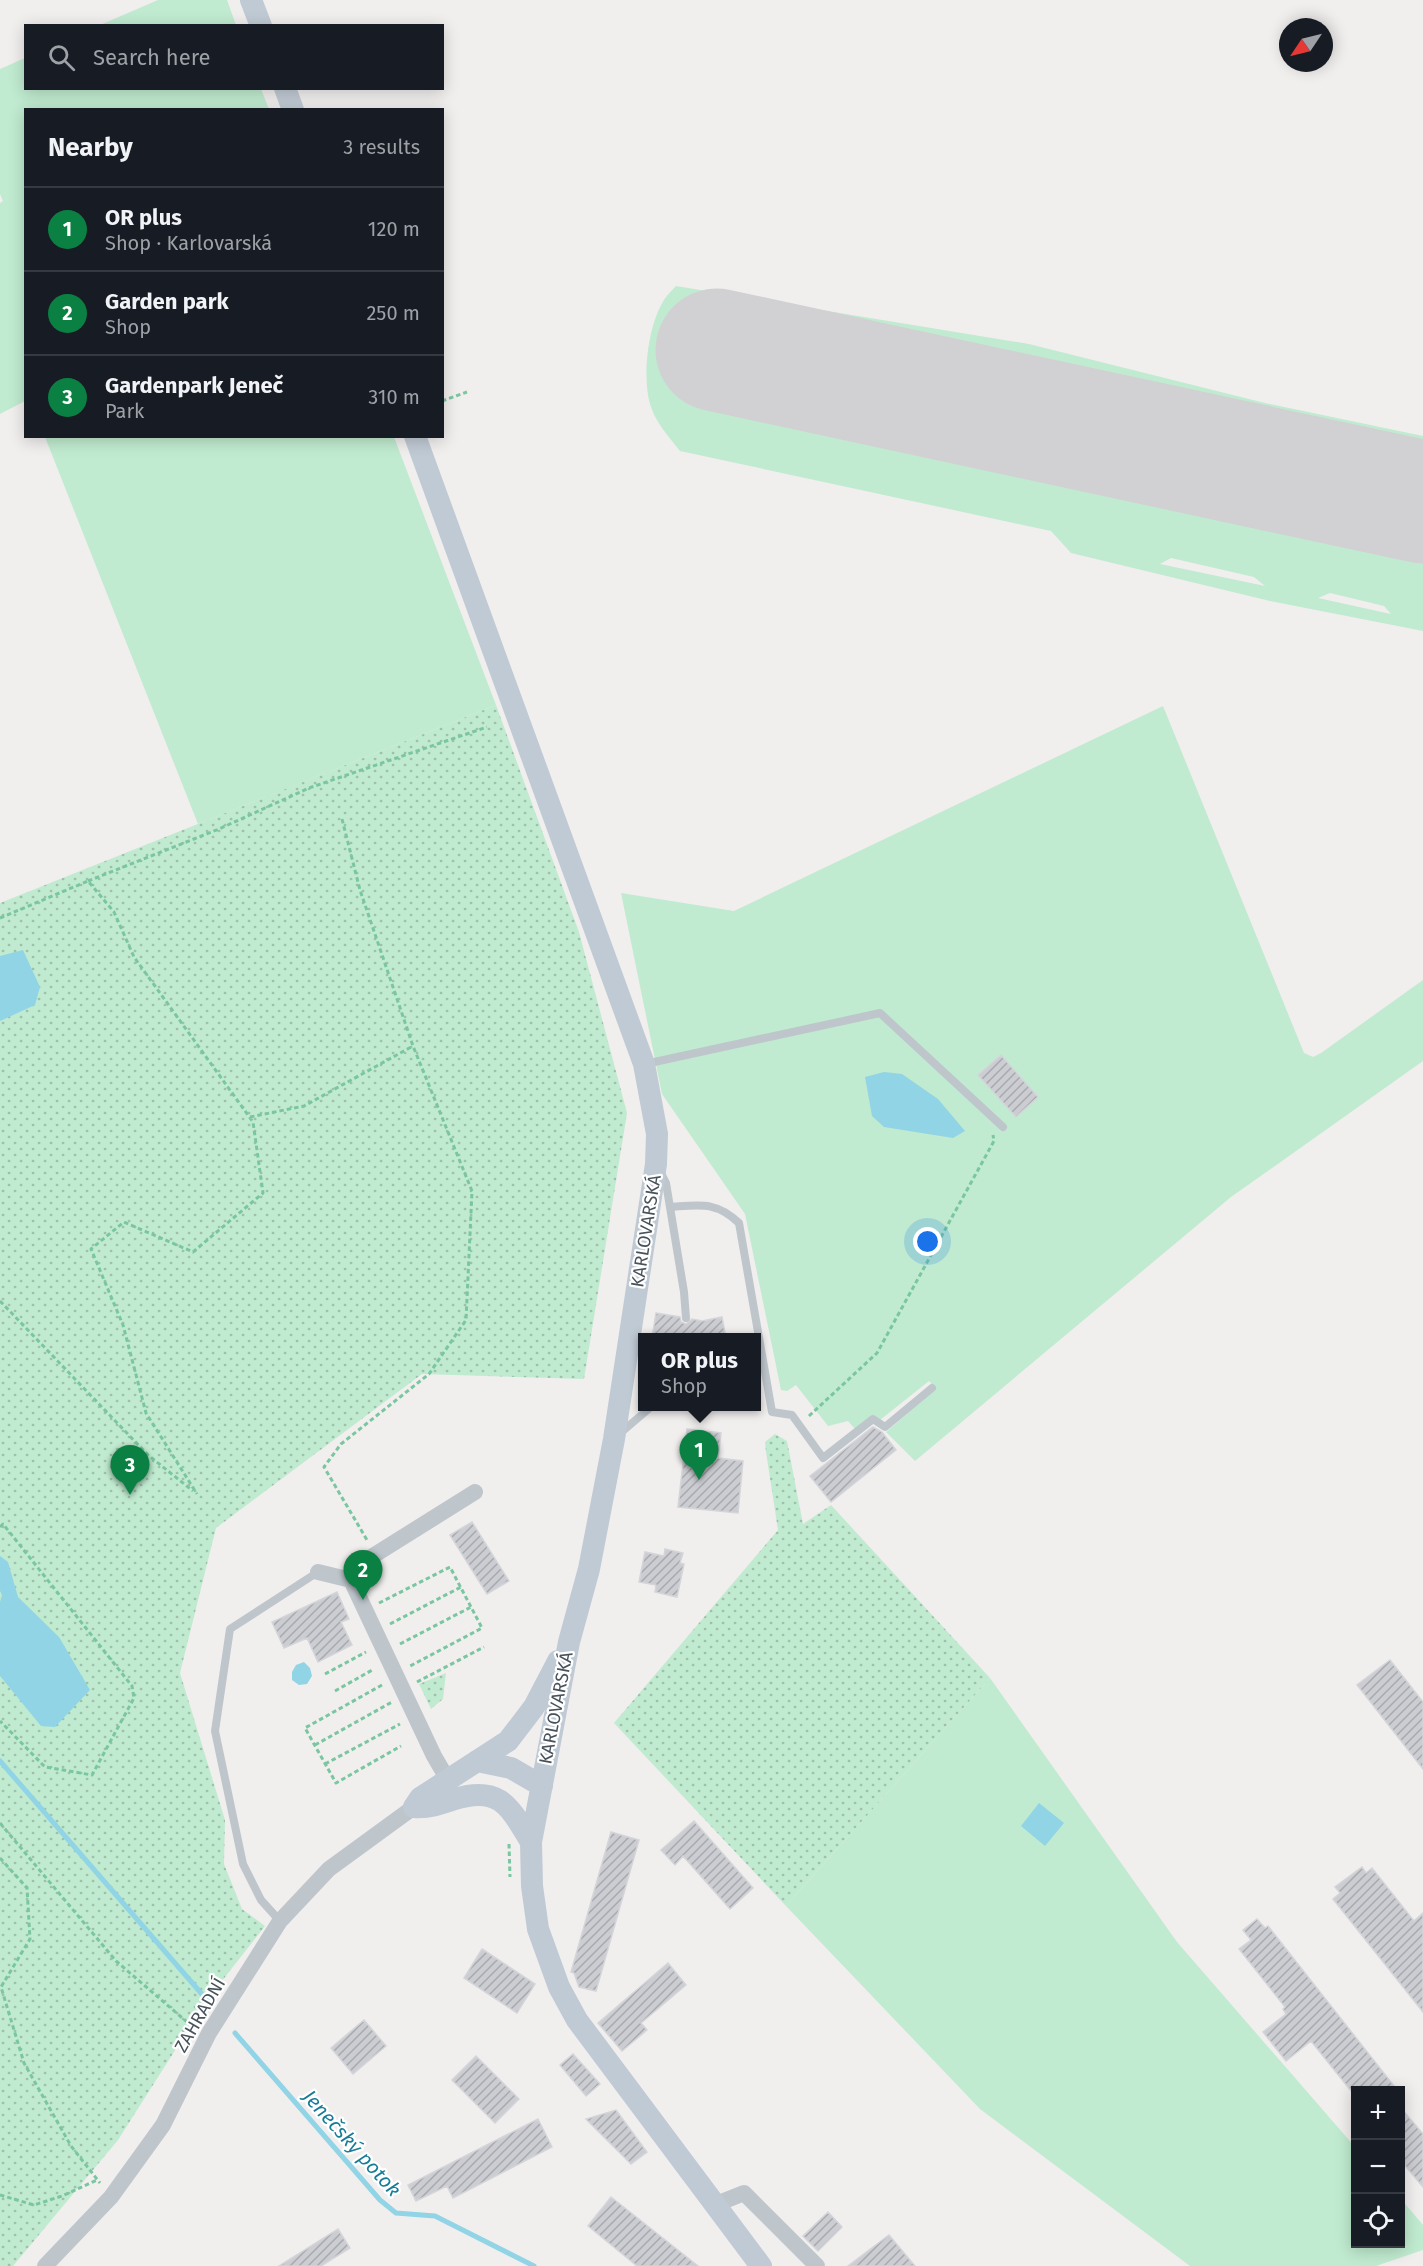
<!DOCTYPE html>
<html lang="en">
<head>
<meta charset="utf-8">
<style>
  :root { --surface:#171b24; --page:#20242c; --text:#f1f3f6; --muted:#9ea1a6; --line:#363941; --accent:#0b8043 }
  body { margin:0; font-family:"Fira Sans",sans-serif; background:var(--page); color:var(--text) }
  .controls { position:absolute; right:18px; bottom:18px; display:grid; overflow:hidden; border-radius:0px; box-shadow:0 3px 15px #0003 }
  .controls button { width:54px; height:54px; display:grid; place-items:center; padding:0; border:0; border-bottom:2px solid var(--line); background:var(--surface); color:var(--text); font:30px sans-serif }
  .compass { position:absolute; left:1279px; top:18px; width:54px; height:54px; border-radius:50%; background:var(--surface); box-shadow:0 3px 15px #0003; rotate:235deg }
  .you { position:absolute; left:928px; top:1242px; width:21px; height:21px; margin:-15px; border:4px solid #fff; border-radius:50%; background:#1a73e8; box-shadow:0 0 0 9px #1a73e833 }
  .badge { display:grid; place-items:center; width:39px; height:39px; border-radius:50%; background:var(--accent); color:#fff; font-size:20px; font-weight:700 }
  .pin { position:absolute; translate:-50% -50px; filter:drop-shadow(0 2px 3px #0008) }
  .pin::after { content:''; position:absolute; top:32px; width:21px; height:18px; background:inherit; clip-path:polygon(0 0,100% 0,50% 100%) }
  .popup { position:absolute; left:638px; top:1333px; width:123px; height:78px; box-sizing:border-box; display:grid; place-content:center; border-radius:0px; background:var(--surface); filter:drop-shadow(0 2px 4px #0005); font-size:20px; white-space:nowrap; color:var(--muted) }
  .popup b { font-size:22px; color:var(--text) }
  .popup::after { content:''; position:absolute; left:50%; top:100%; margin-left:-12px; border:12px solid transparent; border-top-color:var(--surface) }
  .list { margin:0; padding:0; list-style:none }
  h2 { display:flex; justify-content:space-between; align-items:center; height:78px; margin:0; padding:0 24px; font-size:26px }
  h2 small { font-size:20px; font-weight:400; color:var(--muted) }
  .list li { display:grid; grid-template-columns:39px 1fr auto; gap:18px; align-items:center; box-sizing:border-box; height:84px; padding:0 24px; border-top:2px solid var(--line) }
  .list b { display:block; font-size:22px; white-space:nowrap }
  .list p { margin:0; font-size:20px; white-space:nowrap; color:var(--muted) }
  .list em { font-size:20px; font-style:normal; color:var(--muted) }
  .icon { flex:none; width:33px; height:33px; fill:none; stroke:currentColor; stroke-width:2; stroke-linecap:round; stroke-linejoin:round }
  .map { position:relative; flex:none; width:1423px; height:2266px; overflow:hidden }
  .search { position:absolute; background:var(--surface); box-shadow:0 3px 15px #0003; left:24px; top:24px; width:420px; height:66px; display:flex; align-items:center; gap:15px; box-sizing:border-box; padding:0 21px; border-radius:0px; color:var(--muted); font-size:22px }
  .panel { position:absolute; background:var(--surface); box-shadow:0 3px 15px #0003; left:24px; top:108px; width:420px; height:330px; border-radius:0px }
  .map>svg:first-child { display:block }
</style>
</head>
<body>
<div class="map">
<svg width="1423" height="2266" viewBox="0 0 1423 2266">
  <defs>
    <pattern id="park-dots" width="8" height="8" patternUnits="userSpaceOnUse" patternTransform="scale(1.5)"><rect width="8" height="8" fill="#c0ebd0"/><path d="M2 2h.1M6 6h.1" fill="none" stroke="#9ec1ac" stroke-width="1.8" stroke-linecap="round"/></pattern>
    <pattern id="building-hatch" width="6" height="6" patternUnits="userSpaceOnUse" patternTransform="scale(1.5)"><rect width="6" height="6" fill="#cccdd2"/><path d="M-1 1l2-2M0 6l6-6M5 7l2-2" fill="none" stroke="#a8a9ad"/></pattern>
  </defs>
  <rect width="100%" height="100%" fill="#f1eeee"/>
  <path fill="#c0ebd0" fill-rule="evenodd" d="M158,0H227L236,25H100Z
    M25,58L26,88L261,89L269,109L26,110L25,401L0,414V203L3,201L0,194V69Z
    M676,286L1029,344L1265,403L1423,436V631L1270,601L1071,553L1051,531L680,451C669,437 655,422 650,404C642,376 648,325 664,300C667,295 672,290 676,286ZM1171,558L1254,577L1265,586L1160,564ZM1330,593L1384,606L1391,614L1318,598Z
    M45,437H394L496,705L198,824Z
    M1163,706L1304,1053L1313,1057L1321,1053L1423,980V1061L1231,1197L915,1461L886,1432L936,1389L929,1381L880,1420L855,1429L848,1421L828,1426L796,1385L787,1391L781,1390L745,1214L662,1094L621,893L734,911Z
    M990,1678L1177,1942L1355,2147L1356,2244H1400L1401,2199L1423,2225V2250L1376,2266H1190L980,2109L786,1906Z"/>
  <path fill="url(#park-dots)" d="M496,705L579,932L627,1113L584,1379L422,1374L216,1528L180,1673L225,1820L224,1864L242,1909L265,1926L207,2000L118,2140L13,2266H0V903Z
    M775,1434L787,1441L803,1524L831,1505L990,1678L786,1906L614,1723L778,1530L766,1452L765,1442Z
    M446,1673L443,1699L431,1709L419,1684Z"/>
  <path fill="#90d4e5" d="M23,950L40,987L35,1005L0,1021V956Z
    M884,1072L902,1074L938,1099L965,1131L953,1138L884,1127L872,1116L865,1077Z
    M0,1556L8,1562L18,1597L59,1637L90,1690L55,1727L41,1726L0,1676V1602L2,1595L0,1591Z
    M304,1662L310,1668L312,1676L307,1684L299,1685L292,1680V1672L296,1665Z
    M1039,1803L1064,1823L1045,1846L1021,1826Z"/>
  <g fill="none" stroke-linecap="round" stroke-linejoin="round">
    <path stroke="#90d4e5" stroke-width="5" d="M0,1761L207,2000
      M235,2033L380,2200L396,2213L435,2216L534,2266"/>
    <path stroke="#d1d1d3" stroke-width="123" d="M717,350L1423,502"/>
  </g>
  <path fill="url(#building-hatch)" stroke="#d3d5d9" stroke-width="1.5" d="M1001,1055L1038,1097L1016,1117L978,1075Z
    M656,1313L680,1317L681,1322L686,1324L692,1319L702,1321L722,1317L726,1338H652Z
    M873,1427L882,1432L896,1450L831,1502L810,1476Z
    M687,1429L721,1433L718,1458L743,1461L738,1513L678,1507Z
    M472,1522L509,1581L487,1594L450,1535Z
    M665,1549L683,1553L680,1563L684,1564L677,1597L655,1592L656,1585L639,1582L645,1552L664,1556Z
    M337,1592L349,1619L341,1622L352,1645L318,1662L307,1638L284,1648L272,1622Z
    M1390,1660L1423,1702V1769L1357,1685Z
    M694,1821L753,1888L730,1909L683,1856L675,1865L661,1850Z
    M611,1832L639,1840L596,1991L579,1987L574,1973L571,1972Z
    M1362,1867L1366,1873L1372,1868L1414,1921L1423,1913V2012L1333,1899L1340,1893L1335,1887Z
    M1257,1919L1265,1928L1268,1926L1398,2091H1351L1311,2041L1286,2061L1263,2032L1286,2014L1283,2009L1285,2007L1239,1949L1251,1940L1243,1930Z
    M482,1949L535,1984L517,2013L464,1978Z
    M668,1963L686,1985L641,2023L647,2030L622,2051L598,2023Z
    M364,2020L386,2046L353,2074L331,2048Z
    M573,2054L600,2084L586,2096L560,2065Z
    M476,2056L519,2099L495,2123L452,2080Z
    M1401,2108L1423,2134V2187L1401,2161Z
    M616,2110L647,2152L631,2164L586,2119Z
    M538,2119L552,2147L453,2198L447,2186L416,2201L408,2185Z
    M611,2197L698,2266H637L588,2226Z
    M828,2212L842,2227L818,2251L803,2236Z
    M338,2229L350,2248L321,2266H279Z
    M889,2235L915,2266H848Z"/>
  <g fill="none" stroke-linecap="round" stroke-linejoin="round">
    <path stroke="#7ac6a0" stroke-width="3" stroke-dasharray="4.5 3" stroke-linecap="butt" d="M442,401L467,392
      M342,819L360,890L413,1046L472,1191L466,1320L429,1374L341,1444L324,1467L367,1540
      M88,881L219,829L309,788L487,727
      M0,918L88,881L114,912L134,957L253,1122L263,1193L193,1252L124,1222L91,1249L123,1325L146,1413L197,1494
      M250,1117L304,1106L413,1046
      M0,1301L148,1455L193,1491
      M809,1416L877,1353L994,1141L993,1135
      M0,1527L3,1524L132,1686L134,1698L92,1775L45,1767L0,1721
      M379,1603L450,1567L482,1628L410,1666
      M390,1624L461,1587
      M400,1644L471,1607
      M325,1674L366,1652
      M417,1682L484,1647
      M382,1685L305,1728L336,1783L401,1746
      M335,1691L374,1669
      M315,1745L392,1702
      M325,1764L400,1724
      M0,1823L116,1961L194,2028
      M509,1844L510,1877
      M0,1858L27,1888L30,1939L1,1987L24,2063L71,2146L100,2183
      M0,2195L34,2205L62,2196L97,2180"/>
    <path stroke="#bec6cc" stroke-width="8" d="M645,1064L880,1013L1003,1127
      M660,1171L666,1183L684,1292L686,1318
      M670,1207C700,1205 716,1201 739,1223L772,1412L792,1415L823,1458L873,1419L885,1427L932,1388
      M618,1435L652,1406
      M280,1921L261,1900L243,1864L215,1731L230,1629L318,1572"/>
    <path stroke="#bec6cc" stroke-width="16" d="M318,1572L351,1580L434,1756L448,1780
      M351,1580L368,1559L475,1492
      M714,2205L744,2193L817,2266
      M45,2266L111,2197L163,2125L209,2033L280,1921L329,1869L414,1807"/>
    <path stroke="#c0cad4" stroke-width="22" d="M251,0L261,26
      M285,88L293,110
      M415,436L644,1064L657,1134L656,1164L614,1439L589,1569L569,1642L531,1842L532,1886L538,1929L559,1987L577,2020L761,2266
      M477,1761L511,1768L542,1786
      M414,1807L420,1798L508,1741L534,1707L558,1661
      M414,1807C429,1808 441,1804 455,1799C501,1785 510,1808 531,1842"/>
  </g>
  <g text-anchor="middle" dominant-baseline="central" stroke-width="4.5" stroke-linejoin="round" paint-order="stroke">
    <g font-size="18" fill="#48525a" stroke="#fff">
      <text transform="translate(646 1231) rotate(-81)">KARLOVARSKÁ</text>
      <text transform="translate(556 1708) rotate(-79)">KARLOVARSKÁ</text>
      <text transform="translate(200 2015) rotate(-60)">ZAHRADNÍ</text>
    </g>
    <g font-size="20" font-style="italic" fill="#177d97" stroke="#fff">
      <text transform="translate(352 2143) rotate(48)">Jenečský potok</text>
    </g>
  </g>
</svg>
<div class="controls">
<button>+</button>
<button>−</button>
<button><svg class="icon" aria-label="locate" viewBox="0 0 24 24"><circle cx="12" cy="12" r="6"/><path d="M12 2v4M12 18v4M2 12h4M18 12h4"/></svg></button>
</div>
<svg class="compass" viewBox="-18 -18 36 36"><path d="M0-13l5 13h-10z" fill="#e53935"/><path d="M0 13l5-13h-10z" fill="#9ea1a6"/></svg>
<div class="you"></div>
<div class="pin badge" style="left:699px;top:1480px">1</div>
<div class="popup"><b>OR plus</b>Shop</div>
<div class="pin badge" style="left:363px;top:1600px">2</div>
<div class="pin badge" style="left:130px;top:1495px">3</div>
<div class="search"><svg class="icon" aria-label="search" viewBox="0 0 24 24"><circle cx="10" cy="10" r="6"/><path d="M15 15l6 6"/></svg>Search here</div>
<section class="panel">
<h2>Nearby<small>3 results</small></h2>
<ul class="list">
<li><span class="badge">1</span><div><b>OR plus</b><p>Shop · Karlovarská</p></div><em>120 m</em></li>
<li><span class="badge">2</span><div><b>Garden park</b><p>Shop</p></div><em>250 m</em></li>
<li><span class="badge">3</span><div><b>Gardenpark Jeneč</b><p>Park</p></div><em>310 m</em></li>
</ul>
</section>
</div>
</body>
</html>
